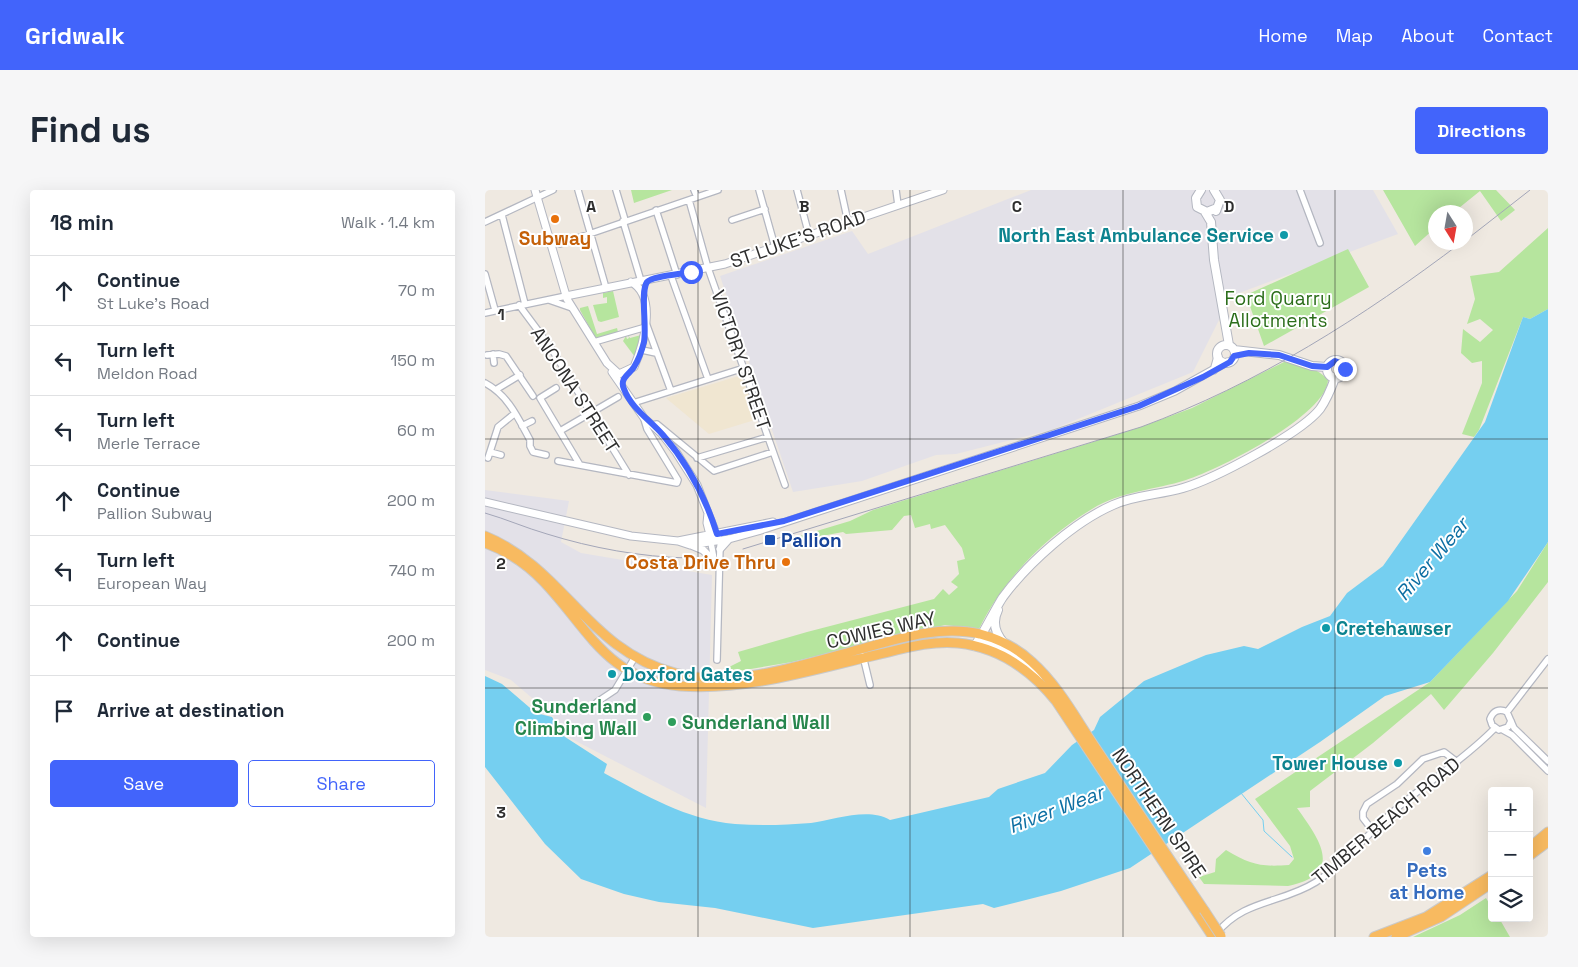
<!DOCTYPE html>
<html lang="en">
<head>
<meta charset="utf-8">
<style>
  :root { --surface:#fff; --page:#f6f6f7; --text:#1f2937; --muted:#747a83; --line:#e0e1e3; --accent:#4264fb }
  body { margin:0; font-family:"Space Grotesk",sans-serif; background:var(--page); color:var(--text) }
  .controls { position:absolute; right:15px; bottom:15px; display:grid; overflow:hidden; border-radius:5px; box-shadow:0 5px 20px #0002 }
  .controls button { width:45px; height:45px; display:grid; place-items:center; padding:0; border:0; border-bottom:1px solid var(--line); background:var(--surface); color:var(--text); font:25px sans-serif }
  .compass { position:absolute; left:943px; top:15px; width:45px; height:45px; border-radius:50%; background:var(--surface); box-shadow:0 5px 20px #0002; rotate:169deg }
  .stop { position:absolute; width:15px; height:15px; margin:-11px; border:4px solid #4264fb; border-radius:50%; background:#fff }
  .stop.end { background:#4264fb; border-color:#fff; box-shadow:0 1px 5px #0008 }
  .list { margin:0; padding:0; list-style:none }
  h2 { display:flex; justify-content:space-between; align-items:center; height:65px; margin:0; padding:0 20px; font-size:21px }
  h2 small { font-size:16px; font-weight:400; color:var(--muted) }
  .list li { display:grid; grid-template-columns:32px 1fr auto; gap:15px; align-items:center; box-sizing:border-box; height:70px; padding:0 20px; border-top:1px solid var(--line) }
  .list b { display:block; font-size:19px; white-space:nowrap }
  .list p { margin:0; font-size:16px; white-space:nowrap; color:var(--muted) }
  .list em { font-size:16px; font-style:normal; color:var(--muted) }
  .actions { display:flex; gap:10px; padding:15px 20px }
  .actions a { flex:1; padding:11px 0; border:1px solid var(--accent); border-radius:5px; text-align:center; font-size:18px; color:var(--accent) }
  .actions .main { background:var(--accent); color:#fff }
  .icon { flex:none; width:28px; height:28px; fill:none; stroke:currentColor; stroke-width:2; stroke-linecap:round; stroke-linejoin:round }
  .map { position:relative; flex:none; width:1063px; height:747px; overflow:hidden; border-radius:5px }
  header { display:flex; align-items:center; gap:30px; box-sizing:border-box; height:70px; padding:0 25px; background:var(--accent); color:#fff }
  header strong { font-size:24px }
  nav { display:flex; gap:28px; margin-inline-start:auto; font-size:18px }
  .intro { display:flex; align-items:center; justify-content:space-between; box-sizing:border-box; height:120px; padding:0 30px }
  h1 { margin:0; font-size:35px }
  .button { padding:12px 22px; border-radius:5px; background:var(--accent); color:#fff; font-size:18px; font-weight:700 }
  main { display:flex; gap:30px; padding:0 30px }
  aside { flex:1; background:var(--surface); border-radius:5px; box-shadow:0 5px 20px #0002 }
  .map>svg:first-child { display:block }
</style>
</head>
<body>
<header>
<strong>Gridwalk</strong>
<nav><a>Home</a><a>Map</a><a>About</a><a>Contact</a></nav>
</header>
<div class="intro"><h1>Find us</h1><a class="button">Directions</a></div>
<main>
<aside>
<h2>18 min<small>Walk · 1.4 km</small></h2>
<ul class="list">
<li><svg class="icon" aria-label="ahead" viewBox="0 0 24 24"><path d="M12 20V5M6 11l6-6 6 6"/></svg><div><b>Continue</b><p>St Luke's Road</p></div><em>70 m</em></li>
<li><svg class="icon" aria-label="left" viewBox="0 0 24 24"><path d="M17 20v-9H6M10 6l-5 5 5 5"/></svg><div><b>Turn left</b><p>Meldon Road</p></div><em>150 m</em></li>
<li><svg class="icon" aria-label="left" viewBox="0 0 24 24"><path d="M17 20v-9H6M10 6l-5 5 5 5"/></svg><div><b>Turn left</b><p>Merle Terrace</p></div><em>60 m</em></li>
<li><svg class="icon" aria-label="ahead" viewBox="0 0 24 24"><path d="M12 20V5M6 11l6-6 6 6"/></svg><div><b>Continue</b><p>Pallion Subway</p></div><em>200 m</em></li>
<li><svg class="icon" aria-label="left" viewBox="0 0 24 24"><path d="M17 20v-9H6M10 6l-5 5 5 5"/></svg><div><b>Turn left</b><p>European Way</p></div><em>740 m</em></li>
<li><svg class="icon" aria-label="ahead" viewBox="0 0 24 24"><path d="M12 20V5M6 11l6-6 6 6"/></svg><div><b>Continue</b></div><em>200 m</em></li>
<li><svg class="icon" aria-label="arrive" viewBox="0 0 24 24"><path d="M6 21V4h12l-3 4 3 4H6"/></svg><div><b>Arrive at destination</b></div></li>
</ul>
<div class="actions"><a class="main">Save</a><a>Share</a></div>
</aside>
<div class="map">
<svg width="1063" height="747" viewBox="0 0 1063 747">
  <rect width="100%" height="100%" fill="#efe9e1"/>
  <path fill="#e3e1e8" d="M546,0H888L913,44L746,106L708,182L566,240L471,264L451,265L377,291L308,302L235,86L367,41L383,64Z
    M0,300L84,311L76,352L96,363L227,385L221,618L81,546L68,526L26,490L0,480Z"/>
  <path fill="#f0e6d1" d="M257,185L273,229L224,244L181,208Z"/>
  <path fill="#b6e59e" d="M146,0H187L149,13Z
    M898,0H1011L1030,20L1016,31L995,1L969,22H951L950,38L930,56Z
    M1063,38V119L1045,129L1038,127L994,240L989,247L977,244L997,193V171L987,173L976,163L978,139L995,152L1008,140L995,129L982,134L990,109L985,86L1014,82Z
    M863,59L884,97L779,156L761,105Z
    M128,101L134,127L116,132L113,131L108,115L122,113V107L118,108V103Z
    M103,116L112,144L132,138L133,142L111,149L95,120V118Z
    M143,145L145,148L156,145L150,167L138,151L141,146L142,149L144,148Z
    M801,171C814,175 834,178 843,190C842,225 733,280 701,290C670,300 636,301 607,319C560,347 518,390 494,439L460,435L307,472L254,481L242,478L256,471L253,462L322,442L449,409L458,399L464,405L473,397L466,392L474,384L472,371L480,369L477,358L460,335L446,339L445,334L430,338L426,325L419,326L407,340L361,344L358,342L316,350L315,346L365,331L388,320L656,237L707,218Z
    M1063,352V392L1008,463L959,520L946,504L888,553L825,601V617L812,618C835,650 860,684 803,696L719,694L714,687L730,682L731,669L741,660C766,675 776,677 804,675L809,669L805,656L770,609L945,492L1032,401Z
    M1001,708L1007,718V728H1014L1025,747H928L975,725Z"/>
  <path fill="#75cff0" d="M1063,119V352L1023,411L945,492L900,506L835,552L645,678L576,701L509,718L498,714L328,738L230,718L174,712L139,704L96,689L60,654L0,577V486L17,494L51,523L67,527L77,545L122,574L119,583C160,605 202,630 250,634C275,636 301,635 326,633C349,630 383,617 405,630L504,607L513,599L560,583L587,555L609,540L615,527L659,491L721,465L759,456L773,459L817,437L845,426L862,403L898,376L1000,232L1038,127L1045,129Z"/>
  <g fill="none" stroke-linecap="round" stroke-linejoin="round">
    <path stroke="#75cff0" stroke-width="1" d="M756,603L778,630L779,641L807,667"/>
    <g stroke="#b4b7c1" stroke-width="8">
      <path id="minor" d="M93,0L121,98
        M131,0L140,30
        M209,0L212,7
        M274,0L290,57
        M312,0L324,45
        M356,0L363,32
        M411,0L413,15
        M815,0L835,53
        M204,10L223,78L300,295
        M171,20L192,85
        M17,25L40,114
        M247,30L280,19
        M138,31L156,91
        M0,32L68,0
        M75,54L233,0
        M0,84L10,120
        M186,86L223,189
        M64,110L87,118
        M34,115L66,158L144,285
        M0,123L81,106
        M161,133L186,201
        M109,152L161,137
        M157,160L171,163
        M8,164L9,173
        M2,165L14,164L21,166L48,206
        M0,193C23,205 33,228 45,250V256L48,262L61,265
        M71,198L55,208L95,275
        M12,199L35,185
        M148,213L259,178
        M167,235L172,234L229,281L288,262
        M37,236L47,231
        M75,241L133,207
        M5,262L16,265
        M3,268L13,237L29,224
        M212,268L283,247
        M73,271L192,293L193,290L162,239L159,229
        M226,353L230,374
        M378,466L385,495
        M232,470L235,356
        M112,512L130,500L150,467
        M1022,522L1063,469
        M1026,531L1023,537L1014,540L1007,535L1005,529C1008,521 1014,518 1022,522L1029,538L1063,571
        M1018,540L1027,545L1063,581
        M888,641L878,628V622L882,614L912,594L938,569L959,562L972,572
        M731,744C759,709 796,714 831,692C860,673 883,643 910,620C942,592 979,570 1010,538"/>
    </g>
    <g stroke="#b4b7c1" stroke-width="9">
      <path id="tertiary" d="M50,0L82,109L122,173L134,184L149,177C158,156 173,106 146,92
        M81,106L240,74L458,0
        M729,180L733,166
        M127,182L159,228L177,244L191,262L212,295L234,351
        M0,312L146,346L193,351L205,355L244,349L273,341L654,216L690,201L742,172
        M223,323L222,333L226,349
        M193,351L288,332
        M206,355L218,360L230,372
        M235,359L244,349"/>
    </g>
    <g stroke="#b4b7c1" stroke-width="10">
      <path id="secondary" d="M716,0L711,8L712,17L722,22L732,18
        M729,0L735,10L731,21
        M720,22L726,32L729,70L744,155
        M732 164a9 9 0 1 1 18 0a9 9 0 1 1-18 0Z
        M749,160L794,165L827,176L842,177
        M842 179a9 9 0 1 1 18 0a9 9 0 1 1-18 0Z
        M513,420C507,432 510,443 519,453
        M496,444L499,451C521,462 540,468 553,490
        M489,456C494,452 511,417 518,407C543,373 589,332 628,315C650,305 674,305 698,298C729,289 815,244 835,219C842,209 846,199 850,188"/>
    </g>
    <g stroke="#c9c9c9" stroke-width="11">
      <path id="trunk" d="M0,346C80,379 102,460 190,483C248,498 310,477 365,462C406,451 452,434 495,444C514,449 533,459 547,472C574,496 592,531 612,560C647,613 683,667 719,720
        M0,353C22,361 43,375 59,392C103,438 122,490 195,496C261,501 327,480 391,465C417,459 446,450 473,453C513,457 546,480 571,511L728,747
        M1044,658L1063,642
        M1044,666L1063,652
        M889,747L941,727L1007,685
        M911,747L956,727L1007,693"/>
    </g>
    <use href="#minor" stroke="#fff" stroke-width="5.5"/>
    <use href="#tertiary" stroke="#fff" stroke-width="7"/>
    <use href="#secondary" stroke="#fff" stroke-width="8"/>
    <use href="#trunk" stroke="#f8ba60" stroke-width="9"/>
    <path stroke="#a3a6b8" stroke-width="1" d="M981,50L1045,0
      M0,323C21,329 41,338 62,344C107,358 156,367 203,368
      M258,359L656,237C773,194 878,127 977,52"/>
    <g stroke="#c9c9c9" stroke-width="11" stroke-linecap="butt">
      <path id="trunk-bridge" d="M719,720L736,746"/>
    </g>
    <use href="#trunk-bridge" stroke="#f8ba60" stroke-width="9"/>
  </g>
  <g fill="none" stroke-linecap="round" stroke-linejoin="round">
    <path stroke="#4264fb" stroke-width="6" d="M206,82C197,84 167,86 162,92C155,102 162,135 159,152C157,160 154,169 149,177C145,184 134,188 139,199C146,218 165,230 178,245C203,274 221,309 232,344L299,331L654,216L718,187L745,172L749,166L764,163L794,165L827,176L842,177L850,171L857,174L860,179"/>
  </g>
  <path fill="none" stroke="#2e2e2e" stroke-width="1" stroke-opacity="0.55" d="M213,0V747M425,0V747M638,0V747M850,0V747M0,249H1063M0,498H1063"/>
  <g fill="#e8710a" stroke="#fff" stroke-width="2">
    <circle cx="70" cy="29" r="5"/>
    <circle cx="301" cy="372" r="5"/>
  </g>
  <g fill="#0f9aa8" stroke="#fff" stroke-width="2">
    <circle cx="799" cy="45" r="5"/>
    <circle cx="841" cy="438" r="5"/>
    <circle cx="127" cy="484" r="5"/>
    <circle cx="913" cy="573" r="5"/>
  </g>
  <rect fill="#1a4fb4" stroke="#fff" stroke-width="2" x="279" y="344" width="12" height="12" rx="2.5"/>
  <g fill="#2e9e5b" stroke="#fff" stroke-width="2">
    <circle cx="162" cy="527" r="5"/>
    <circle cx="187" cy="532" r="5"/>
  </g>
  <circle fill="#3f7fe0" stroke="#fff" stroke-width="2" cx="942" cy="661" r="5"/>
  <g text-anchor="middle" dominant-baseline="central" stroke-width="4" stroke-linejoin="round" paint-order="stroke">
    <g font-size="19" font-weight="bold" fill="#0d838f" stroke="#fff" text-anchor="end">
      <text x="789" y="45">North East Ambulance Service</text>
      <text x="851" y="438" text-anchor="start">Cretehawser</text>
      <text x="137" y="484" text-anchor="start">Doxford Gates</text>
      <text x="903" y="573">Tower House</text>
    </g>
    <g font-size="19" font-weight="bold" fill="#c56008" stroke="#fff">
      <text x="70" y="48">Subway</text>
      <text x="291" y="372" text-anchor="end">Costa Drive Thru</text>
    </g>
    <g font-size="19" fill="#2e2e2e" stroke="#fff">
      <text transform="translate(313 49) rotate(-19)">ST LUKE'S ROAD</text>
      <text transform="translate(256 170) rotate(71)">VICTORY STREET</text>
      <text transform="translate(90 200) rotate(57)">ANCONA STREET</text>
      <text transform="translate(396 440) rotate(-13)">COWIES WAY</text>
      <text transform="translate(674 623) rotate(56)">NORTHERN SPIRE</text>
      <text transform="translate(901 631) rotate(-40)">TIMBER BEACH ROAD</text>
    </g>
    <g font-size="19" fill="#2c6e1b" stroke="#fff">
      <text x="793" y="108">Ford Quarry<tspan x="793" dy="22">Allotments</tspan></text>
    </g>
    <g font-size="19" font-weight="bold" fill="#164399" stroke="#fff" text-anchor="start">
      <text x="296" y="350">Pallion</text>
    </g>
    <g font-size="19" font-weight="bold" fill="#27864d" stroke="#fff" text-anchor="end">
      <text x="152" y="516">Sunderland<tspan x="152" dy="22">Climbing Wall</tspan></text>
      <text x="197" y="532" text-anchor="start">Sunderland Wall</text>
    </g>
    <g font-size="19" font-weight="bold" fill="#366cbe" stroke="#fff">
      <text x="942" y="680">Pets<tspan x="942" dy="22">at Home</tspan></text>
    </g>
    <g font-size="20" font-style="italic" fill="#0d6fa3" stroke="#fff">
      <text transform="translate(947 369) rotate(-50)">River Wear</text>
      <text transform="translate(571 619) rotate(-21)">River Wear</text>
    </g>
  </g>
  <g font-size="16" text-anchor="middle" font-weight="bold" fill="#2e2e2e" stroke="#fff" stroke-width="4" stroke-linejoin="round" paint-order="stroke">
    <text x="106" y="22">A</text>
    <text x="319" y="22">B</text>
    <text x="532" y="22">C</text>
    <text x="744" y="22">D</text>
    <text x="16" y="130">1</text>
    <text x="16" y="379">2</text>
    <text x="16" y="628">3</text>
  </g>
</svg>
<div class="controls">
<button>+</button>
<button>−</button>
<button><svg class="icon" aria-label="layers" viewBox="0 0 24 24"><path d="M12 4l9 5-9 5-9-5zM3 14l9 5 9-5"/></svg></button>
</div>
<svg class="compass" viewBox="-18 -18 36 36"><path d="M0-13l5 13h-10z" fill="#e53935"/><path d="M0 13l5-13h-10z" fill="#747a83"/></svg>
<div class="stop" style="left:206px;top:82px"></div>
<div class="stop end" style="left:860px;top:179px"></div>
</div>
</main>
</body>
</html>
